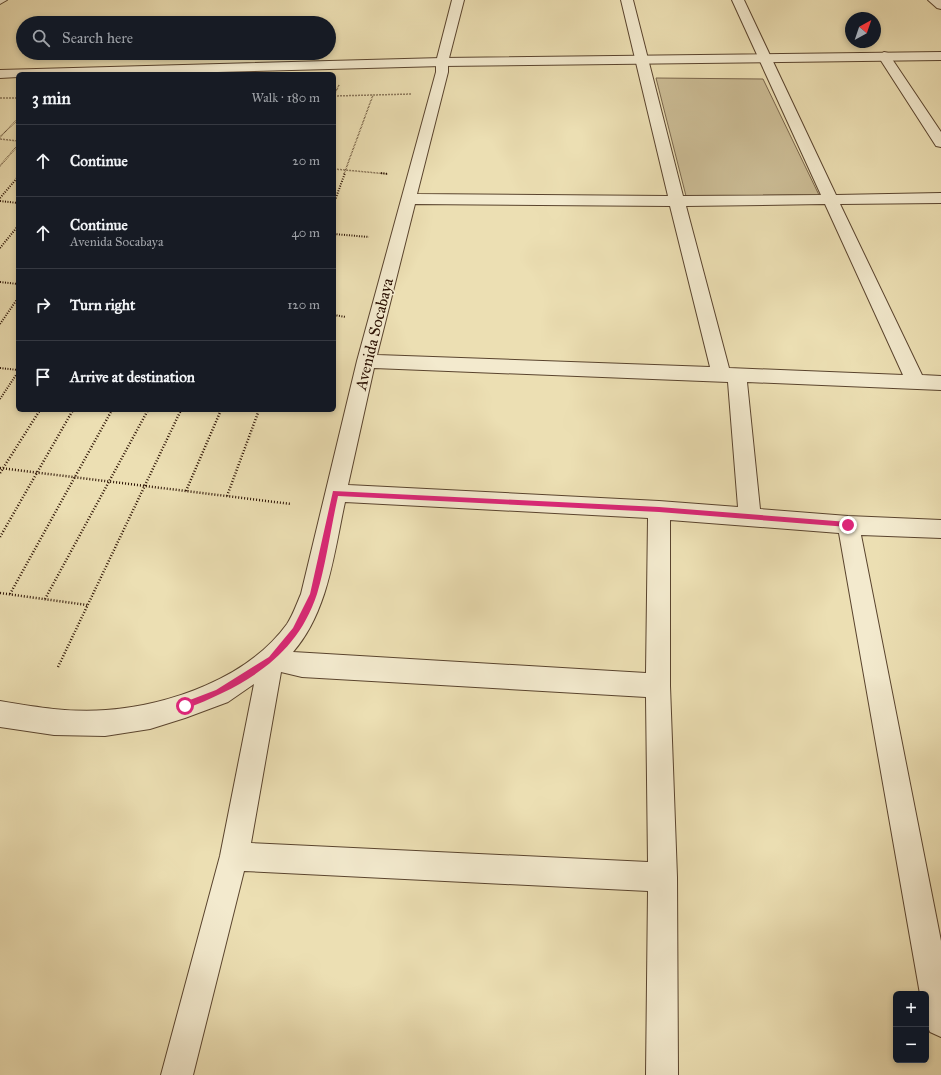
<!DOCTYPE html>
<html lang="en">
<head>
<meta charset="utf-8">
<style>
  :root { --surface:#171b24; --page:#20242c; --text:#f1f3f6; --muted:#9ea1a6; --line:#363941 }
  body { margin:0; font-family:"IM FELL Great Primer",serif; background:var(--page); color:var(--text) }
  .controls { position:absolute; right:12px; bottom:12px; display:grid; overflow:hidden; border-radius:6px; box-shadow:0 2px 6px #0003 }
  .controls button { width:36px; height:36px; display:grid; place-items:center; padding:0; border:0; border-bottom:1px solid var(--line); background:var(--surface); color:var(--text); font:20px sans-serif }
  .compass { position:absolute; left:845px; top:12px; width:36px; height:36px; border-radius:50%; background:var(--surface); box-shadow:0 2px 6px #0003; rotate:40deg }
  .stop { position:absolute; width:12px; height:12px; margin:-9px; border:3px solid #db2777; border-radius:50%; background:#fff }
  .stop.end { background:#db2777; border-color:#fff; box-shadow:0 1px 4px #0008 }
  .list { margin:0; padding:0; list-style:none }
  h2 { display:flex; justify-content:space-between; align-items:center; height:52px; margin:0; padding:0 16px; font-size:17px }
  h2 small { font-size:13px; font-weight:400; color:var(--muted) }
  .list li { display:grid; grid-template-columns:26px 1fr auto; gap:12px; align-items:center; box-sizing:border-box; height:72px; padding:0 16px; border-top:1px solid var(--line) }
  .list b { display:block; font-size:15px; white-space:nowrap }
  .list p { margin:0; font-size:13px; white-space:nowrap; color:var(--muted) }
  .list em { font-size:13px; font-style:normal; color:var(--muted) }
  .icon { flex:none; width:22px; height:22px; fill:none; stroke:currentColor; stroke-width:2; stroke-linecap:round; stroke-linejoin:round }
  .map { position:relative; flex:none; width:941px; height:1075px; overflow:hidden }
  .search { position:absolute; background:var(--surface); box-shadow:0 2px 6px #0003; left:16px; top:16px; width:320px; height:44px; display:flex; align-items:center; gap:10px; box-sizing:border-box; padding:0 14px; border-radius:22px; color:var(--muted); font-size:15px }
  .panel { position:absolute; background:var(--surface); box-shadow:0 2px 6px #0003; left:16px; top:72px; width:320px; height:340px; border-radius:6px }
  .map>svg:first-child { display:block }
</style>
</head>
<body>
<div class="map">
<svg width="941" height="1075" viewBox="0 0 941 1075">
  <rect width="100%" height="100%" fill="#ecdfb3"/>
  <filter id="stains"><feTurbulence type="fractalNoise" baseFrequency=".005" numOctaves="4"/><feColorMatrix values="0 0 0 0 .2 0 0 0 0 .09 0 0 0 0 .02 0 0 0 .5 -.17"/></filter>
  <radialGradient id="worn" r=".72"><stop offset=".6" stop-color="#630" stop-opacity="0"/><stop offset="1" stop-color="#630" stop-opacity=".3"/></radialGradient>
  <path fill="#cbbc95" stroke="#7a664c" d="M656,78L763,79L819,195L686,196Z"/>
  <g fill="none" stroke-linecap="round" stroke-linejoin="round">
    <g stroke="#5a442e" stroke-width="2">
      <path id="minor" d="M0,0H7L0,4Z
        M452,0H464L448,62V72L417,194L668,196L621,0H633L683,196L821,195L732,0H744L836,195L941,193V203L840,204L922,375L941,376V390L747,382L760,509L848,516L941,520V538L861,535L941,941V1037L930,1032L926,1023V994H920L839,533L670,520V686L677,877L678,1075H646L648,891L244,871L193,1075H161L220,856L254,684L228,702L185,718L150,729L105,736L54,735L0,727V701C35,707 71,713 106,710C170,705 248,678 287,624C293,615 297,603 301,594L357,361L436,72V62ZM415,204L670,206L710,367L377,355ZM825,204L903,375L729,368L686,206ZM374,368L728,382L738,507L659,501L348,485ZM345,502L648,518L646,673L293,652C328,612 334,553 345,502ZM281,672L302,677L646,697L648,862L251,843Z
        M928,0H941V9L937,8Z
        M884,52L888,53L941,132V147L936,146L878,56Z"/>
    </g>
    <g stroke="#5a442e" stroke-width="2">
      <path id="tertiary" d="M941,52V60L442,66L141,74H18V77L0,78V70L442,58Z"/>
    </g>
    <path stroke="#2a1002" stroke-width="1.5" stroke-dasharray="0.5 1" stroke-linecap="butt" d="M334,95L339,85
      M334,96L412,94
      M0,98H18
      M0,137L18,119
      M0,139L18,141
      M0,166L18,145
      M334,169L388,174
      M344,174L373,95"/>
    <path stroke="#2a1002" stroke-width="2" stroke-dasharray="1 1.5" stroke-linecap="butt" d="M381,173L388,174
      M0,198L18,177
      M0,201L18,203
      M334,203L345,173
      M334,234L369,237
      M0,248L18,226
      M0,282L18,284
      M334,315L346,317
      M0,324L18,298
      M0,368L18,370
      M0,399L18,372"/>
    <path stroke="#2a1002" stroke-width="2.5" stroke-dasharray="1 2" stroke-linecap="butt" d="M0,468L291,504
      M0,473L40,410
      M186,491L221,410
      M227,496L259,410
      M0,537L73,410
      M0,593L87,605
      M10,594L112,410
      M45,599L148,410
      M58,667L181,410"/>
    <use href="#minor" fill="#f3eace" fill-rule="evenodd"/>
    <use href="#tertiary" fill="#f3eace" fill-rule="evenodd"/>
  </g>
  <path fill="#db2777" d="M333,491L659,507L848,522L851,525L848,527L659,512L338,496C331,527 326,564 317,594C296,658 244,686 185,709L182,708V703L216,690L269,657L293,628L310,594Z"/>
  <g text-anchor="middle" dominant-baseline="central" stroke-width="3" stroke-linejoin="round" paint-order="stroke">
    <g font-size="16" fill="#2a1002" stroke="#f3eace">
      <text transform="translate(374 334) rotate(-76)">Avenida Socabaya</text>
    </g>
  </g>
  <rect width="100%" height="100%" filter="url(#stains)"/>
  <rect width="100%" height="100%" fill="url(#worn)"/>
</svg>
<div class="controls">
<button>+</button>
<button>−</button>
</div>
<svg class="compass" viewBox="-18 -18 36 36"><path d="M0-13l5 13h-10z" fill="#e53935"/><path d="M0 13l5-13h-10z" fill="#9ea1a6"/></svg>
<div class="stop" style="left:185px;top:706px"></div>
<div class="stop end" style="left:848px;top:525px"></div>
<div class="search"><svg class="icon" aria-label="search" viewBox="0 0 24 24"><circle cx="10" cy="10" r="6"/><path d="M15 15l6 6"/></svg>Search here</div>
<section class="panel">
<h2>3 min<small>Walk · 180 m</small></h2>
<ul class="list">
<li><svg class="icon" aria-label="ahead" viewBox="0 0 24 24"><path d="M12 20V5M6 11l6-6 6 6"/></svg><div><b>Continue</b></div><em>20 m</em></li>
<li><svg class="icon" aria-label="ahead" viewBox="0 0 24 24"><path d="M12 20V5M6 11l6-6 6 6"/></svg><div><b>Continue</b><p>Avenida Socabaya</p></div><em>40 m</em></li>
<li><svg class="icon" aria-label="right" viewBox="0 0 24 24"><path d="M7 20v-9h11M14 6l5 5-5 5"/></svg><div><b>Turn right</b></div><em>120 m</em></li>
<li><svg class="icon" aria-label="arrive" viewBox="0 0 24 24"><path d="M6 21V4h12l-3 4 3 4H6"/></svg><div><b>Arrive at destination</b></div></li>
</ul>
</section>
</div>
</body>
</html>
